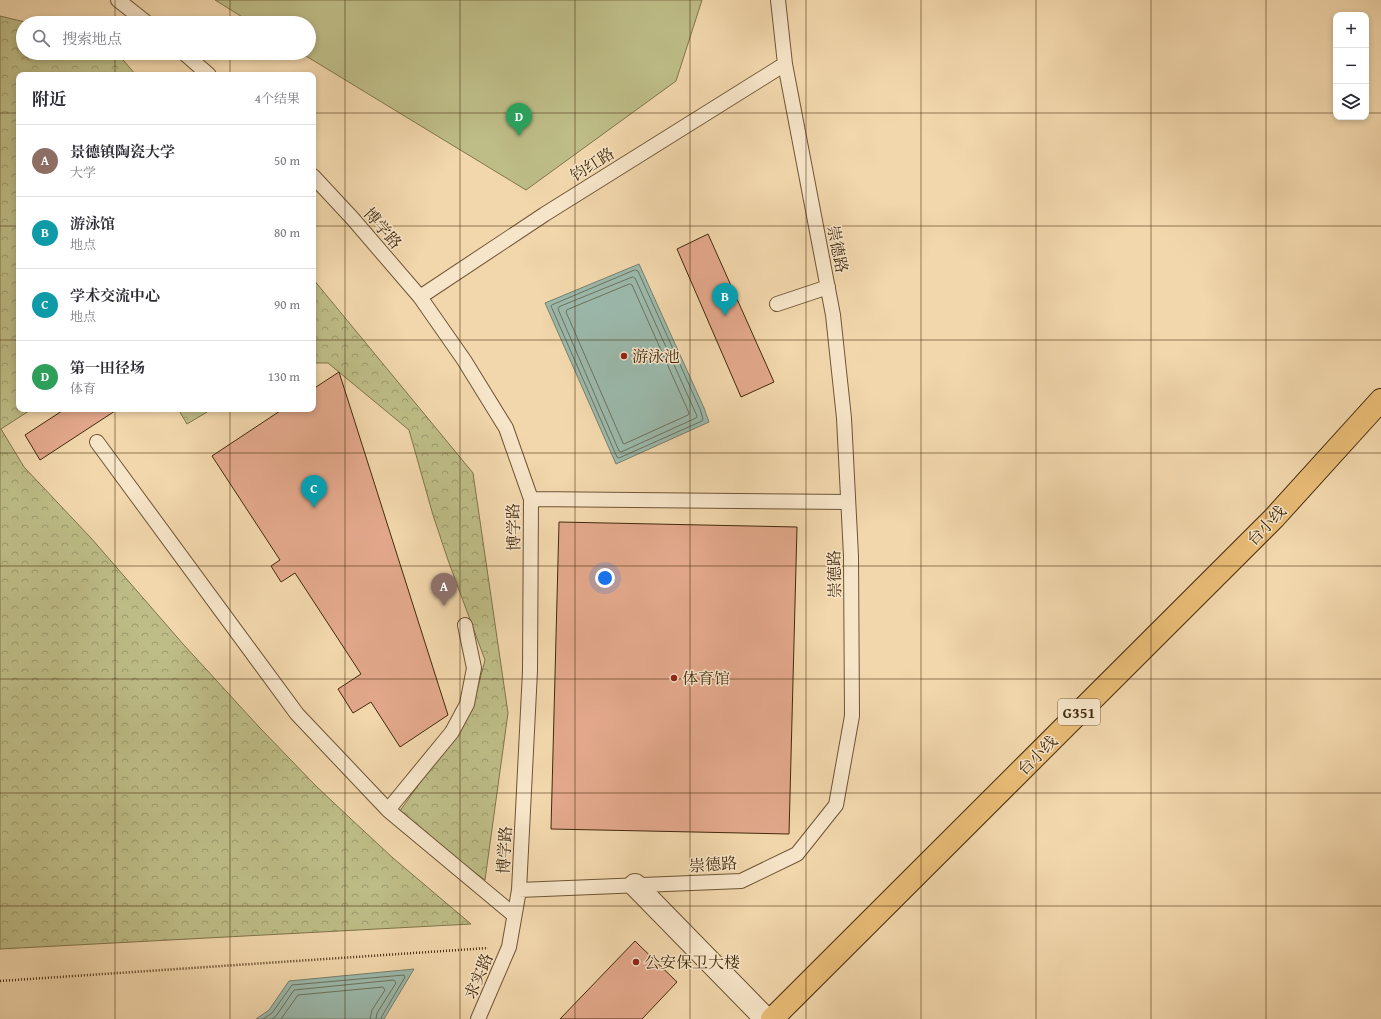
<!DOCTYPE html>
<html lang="zh">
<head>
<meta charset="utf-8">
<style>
  :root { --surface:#fff; --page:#f7f7f7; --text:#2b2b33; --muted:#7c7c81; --line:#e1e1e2; --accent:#8f2418 }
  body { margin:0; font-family:"Gentium Book Plus","Noto Serif SC",serif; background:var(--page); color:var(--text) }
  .controls { position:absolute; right:12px; top:12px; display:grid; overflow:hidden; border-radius:8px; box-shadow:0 2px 6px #0003 }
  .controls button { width:36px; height:36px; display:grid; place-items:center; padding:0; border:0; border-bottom:1px solid var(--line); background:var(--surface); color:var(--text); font:20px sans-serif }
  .you { position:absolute; left:605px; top:578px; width:14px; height:14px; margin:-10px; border:3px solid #fff; border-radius:50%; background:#1a73e8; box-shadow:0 0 0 6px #1a73e833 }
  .badge { display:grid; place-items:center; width:26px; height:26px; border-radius:50%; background:var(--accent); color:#fff; font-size:13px; font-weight:700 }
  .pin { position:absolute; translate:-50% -33px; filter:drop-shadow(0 1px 2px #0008) }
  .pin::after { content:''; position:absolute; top:21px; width:14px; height:12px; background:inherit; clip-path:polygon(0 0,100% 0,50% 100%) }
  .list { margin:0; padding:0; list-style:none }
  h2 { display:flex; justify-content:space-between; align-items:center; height:52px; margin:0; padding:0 16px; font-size:17px }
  h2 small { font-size:13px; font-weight:400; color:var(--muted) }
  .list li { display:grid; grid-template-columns:26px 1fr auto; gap:12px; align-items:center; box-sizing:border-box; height:72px; padding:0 16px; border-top:1px solid var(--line) }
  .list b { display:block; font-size:15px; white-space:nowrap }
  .list p { margin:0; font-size:13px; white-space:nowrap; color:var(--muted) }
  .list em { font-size:13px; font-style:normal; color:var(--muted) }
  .icon { flex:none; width:22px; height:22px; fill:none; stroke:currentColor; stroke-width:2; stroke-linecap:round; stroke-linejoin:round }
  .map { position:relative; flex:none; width:1381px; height:1019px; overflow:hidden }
  .search { position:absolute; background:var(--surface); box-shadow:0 2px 6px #0003; left:16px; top:16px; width:300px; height:44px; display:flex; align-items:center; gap:10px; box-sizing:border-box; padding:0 14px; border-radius:22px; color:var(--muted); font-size:15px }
  .panel { position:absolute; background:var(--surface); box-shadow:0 2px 6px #0003; left:16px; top:72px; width:300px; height:340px; border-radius:8px }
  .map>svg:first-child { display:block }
</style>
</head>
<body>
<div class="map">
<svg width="1381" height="1019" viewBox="0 0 1381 1019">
  <defs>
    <pattern id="forest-crowns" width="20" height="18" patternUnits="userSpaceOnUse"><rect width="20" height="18" fill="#bebd87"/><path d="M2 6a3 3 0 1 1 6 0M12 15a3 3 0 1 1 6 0" fill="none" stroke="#9c9a6d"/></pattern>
  </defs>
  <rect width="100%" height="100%" fill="#f2d7ac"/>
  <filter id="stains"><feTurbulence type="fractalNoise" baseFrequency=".005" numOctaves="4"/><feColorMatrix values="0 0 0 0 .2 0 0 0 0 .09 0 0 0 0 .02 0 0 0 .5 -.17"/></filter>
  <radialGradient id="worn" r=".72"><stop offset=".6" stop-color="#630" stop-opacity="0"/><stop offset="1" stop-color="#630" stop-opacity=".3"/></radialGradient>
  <path fill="url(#forest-crowns)" stroke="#80744a" d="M0,16L29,23H23V53H117L136,75H19V409H32L1,429L24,467L91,538L183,644L260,728L316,786L351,819L393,858L471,924L0,949Z
    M313,279L473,473L508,713L485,880L397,815L472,710L485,660L448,560L433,515L409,430L328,363H313Z
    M178,409H212L187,424Z"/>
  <path fill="#bebd87" stroke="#80744a" d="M215,0H702L676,81L526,190L301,53H309V23H252Z"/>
  <path fill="#9bb9ac" stroke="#77806c" d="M639,264L704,408L709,422L616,464L545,303Z
    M414,969L384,1019H256L269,1010L289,981Z"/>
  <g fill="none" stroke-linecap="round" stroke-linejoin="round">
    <path stroke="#6e725c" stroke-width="1" d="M635,270L638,271L700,409L703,419L702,421L619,458L617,457L551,306L552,305Z
      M633,277L635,278L697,416L696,418L621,452L619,451L558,309L559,307Z
      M630,284L632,285L689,413L688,415L624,444L623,443L566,312L567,310Z
      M263,1019L272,1013L292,985L404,975L405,977L382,1016L381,1019
      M272,1019L276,1016L294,990L394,980L396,983L377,1013L376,1019
      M281,1019L298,995L383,987L385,990L372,1010L370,1019"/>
  </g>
  <path fill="#e3a88b" stroke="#422a0c" d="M708,234L774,382L741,397L677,249Z
    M339,372L448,715L400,747L371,702L353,713L338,689L361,674L295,573L281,582L271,566L280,560L212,456L283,409H313V389Z
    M65,409H118L40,460L25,435Z
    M559,522L797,527L789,834L551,829Z
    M635,941L677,982L642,1019H560Z"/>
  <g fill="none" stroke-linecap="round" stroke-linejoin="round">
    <g stroke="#6e5534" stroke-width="16">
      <path id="service" d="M118,0L147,23
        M184,53L209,75
        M313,176L353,219L420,297L464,360L506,428L531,499L530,671L519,890L509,947L478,1019
        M420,297L545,214L785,64
        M777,304L828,287
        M97,442L297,714L388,810L514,915
        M531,499L848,502
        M388,810L452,732L467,704L474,668L465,625
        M519,890L741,881L797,854L836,805L852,716L851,556L844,418L833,315L785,64L778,0"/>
    </g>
    <g stroke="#6e5534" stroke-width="24">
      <path id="minor" d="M635,885L766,1019"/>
    </g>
    <g stroke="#422a0c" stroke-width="24">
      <path id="trunk" d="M772,1019L1274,518L1381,400"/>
    </g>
    <path stroke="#422a0c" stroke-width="2.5" stroke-dasharray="1 2" stroke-linecap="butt" d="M0,981L488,948"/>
    <use href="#service" stroke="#f7e5c9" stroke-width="14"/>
    <use href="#minor" stroke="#f7e5c9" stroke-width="22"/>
    <use href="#trunk" stroke="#e9bc76" stroke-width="22"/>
  </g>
  <path fill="none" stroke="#422a0c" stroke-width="1" stroke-opacity="0.55" d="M115,0V23M230,0V23M345,0V1019M460,0V1019M575,0V1019M690,0V1019M806,0V1019M921,0V1019M1036,0V1019M1151,0V1019M1266,0V1019M115,53V75M230,53V75M0,113H19M313,113H1336M1366,113H1381M0,226H19M313,226H1381M0,340H19M313,340H1381M115,409V1019M230,409V1019M0,453H1381M0,566H1381M0,679H1381M0,793H1381M0,906H1381"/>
  <g fill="#8f2418" stroke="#f7e5c9" stroke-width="1.5">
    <circle cx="624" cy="356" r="4"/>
    <circle cx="674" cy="678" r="4"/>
    <circle cx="636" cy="962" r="4"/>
  </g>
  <g text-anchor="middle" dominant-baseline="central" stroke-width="3" stroke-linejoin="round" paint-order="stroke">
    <rect fill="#f7e5c9" stroke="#786245" stroke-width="1" x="1058" y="699" width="42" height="26" rx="3"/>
    <g font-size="15" font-weight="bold" fill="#422a0c">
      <text x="1079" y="712">G351</text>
    </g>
    <g font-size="16" fill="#422a0c" stroke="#f7e5c9">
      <text transform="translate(592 164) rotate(-32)">钧红路</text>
      <text transform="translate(383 228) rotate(49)">博学路</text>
      <text transform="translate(838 249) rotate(79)">崇德路</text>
      <text transform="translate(1266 525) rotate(-46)">台小线</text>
      <text transform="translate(513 527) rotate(-91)">博学路</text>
      <text transform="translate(834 574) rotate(-91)">崇德路</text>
      <text transform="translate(1037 755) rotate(-45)">台小线</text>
      <text transform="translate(504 850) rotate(-87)">博学路</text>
      <text transform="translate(713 864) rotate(-4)">崇德路</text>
      <text transform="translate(478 976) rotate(-67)">求实路</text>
    </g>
    <g font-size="16" fill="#422a0c" stroke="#f7e5c9" text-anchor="start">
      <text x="632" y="356">游泳池</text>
      <text x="682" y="678">体育馆</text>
      <text x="644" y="962">公安保卫大楼</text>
    </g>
  </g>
  <rect width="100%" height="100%" filter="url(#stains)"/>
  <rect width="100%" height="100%" fill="url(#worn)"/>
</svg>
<div class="controls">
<button>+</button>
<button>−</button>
<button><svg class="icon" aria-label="layers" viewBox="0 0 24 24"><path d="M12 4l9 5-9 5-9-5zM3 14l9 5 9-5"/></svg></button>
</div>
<div class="you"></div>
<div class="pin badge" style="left:444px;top:606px;background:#8d6e63">A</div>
<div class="pin badge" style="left:725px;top:316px;background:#0f9aa8">B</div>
<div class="pin badge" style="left:314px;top:508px;background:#0f9aa8">C</div>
<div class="pin badge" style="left:519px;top:136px;background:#2e9e5b">D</div>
<div class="search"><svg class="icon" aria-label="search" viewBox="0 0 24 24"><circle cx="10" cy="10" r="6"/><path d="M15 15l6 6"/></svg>搜索地点</div>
<section class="panel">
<h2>附近<small>4个结果</small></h2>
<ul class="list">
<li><span class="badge" style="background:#8d6e63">A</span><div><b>景德镇陶瓷大学</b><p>大学</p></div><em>50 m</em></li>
<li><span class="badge" style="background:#0f9aa8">B</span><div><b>游泳馆</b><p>地点</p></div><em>80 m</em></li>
<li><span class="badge" style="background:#0f9aa8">C</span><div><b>学术交流中心</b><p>地点</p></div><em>90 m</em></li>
<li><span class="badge" style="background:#2e9e5b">D</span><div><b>第一田径场</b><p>体育</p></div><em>130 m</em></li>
</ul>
</section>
</div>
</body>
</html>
